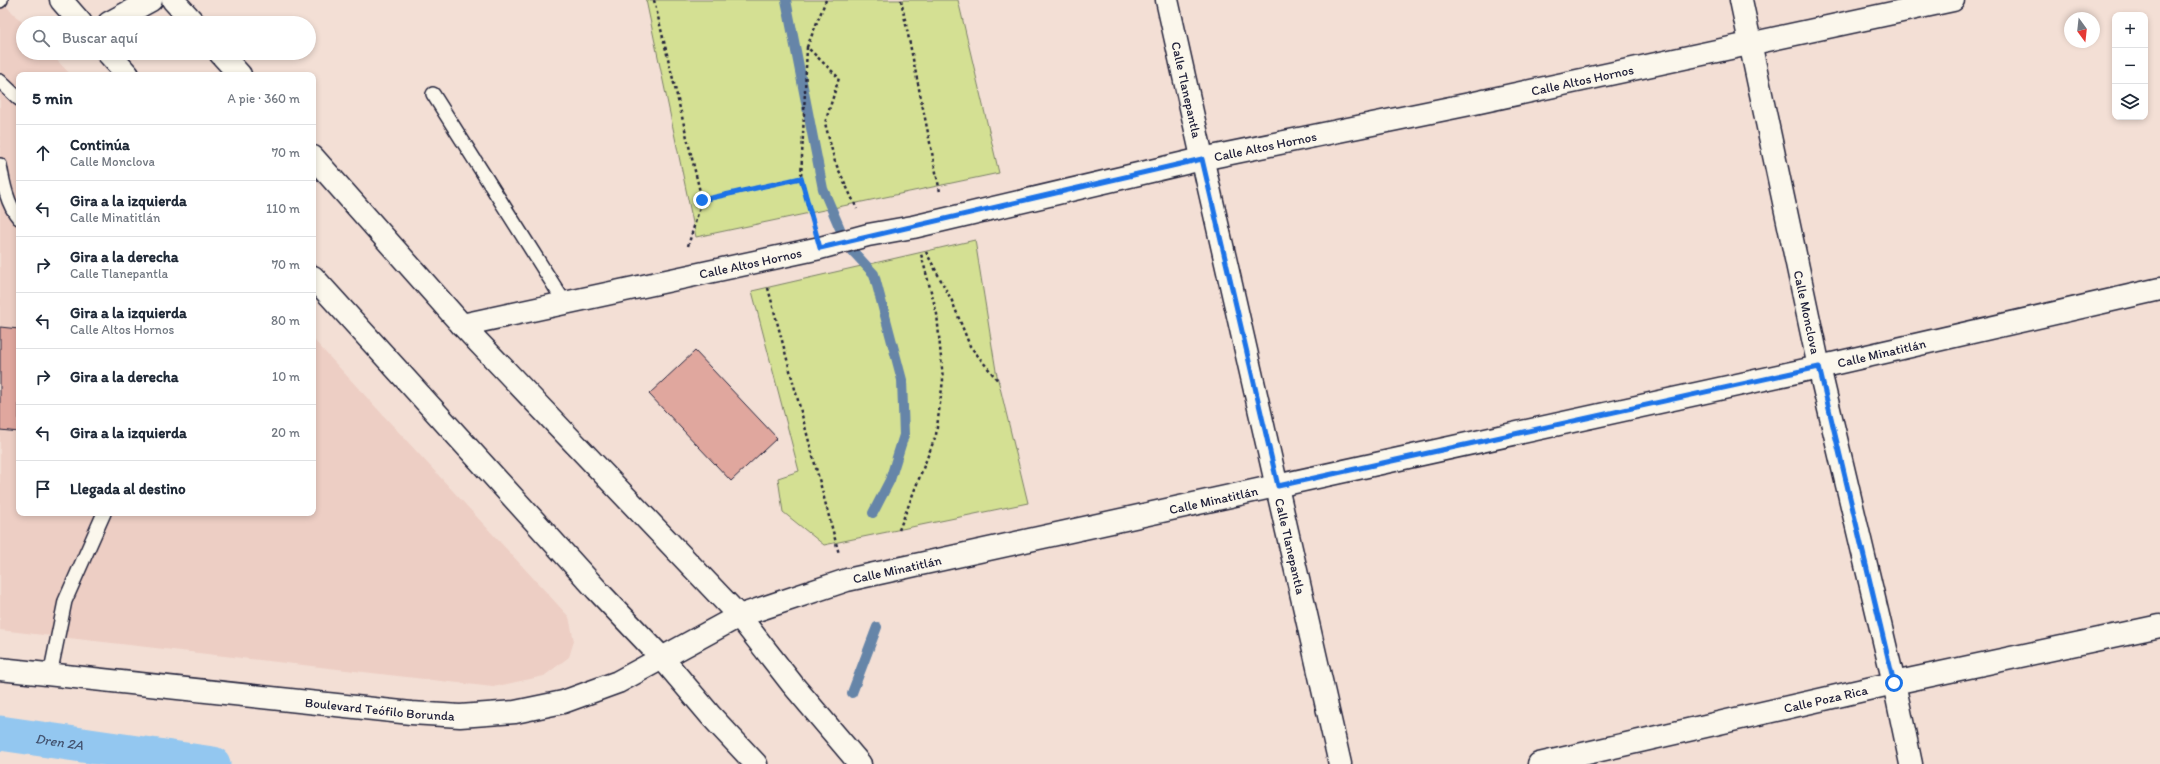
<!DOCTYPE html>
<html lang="es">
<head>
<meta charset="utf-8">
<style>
  :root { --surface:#fff; --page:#f2f2f3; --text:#1f2937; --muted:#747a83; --line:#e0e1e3 }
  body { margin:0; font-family:Itim,sans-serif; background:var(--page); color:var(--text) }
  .controls { position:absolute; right:12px; top:12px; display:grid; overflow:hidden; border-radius:8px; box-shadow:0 2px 6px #0003 }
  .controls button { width:36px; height:36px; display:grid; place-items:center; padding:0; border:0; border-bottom:1px solid var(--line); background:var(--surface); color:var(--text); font:20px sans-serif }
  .compass { position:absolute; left:2064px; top:12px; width:36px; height:36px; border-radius:50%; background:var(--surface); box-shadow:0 2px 6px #0003; rotate:165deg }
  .stop { position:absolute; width:12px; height:12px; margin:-9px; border:3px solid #1a73e8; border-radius:50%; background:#fff }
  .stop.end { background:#1a73e8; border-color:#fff; box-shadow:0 1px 4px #0008 }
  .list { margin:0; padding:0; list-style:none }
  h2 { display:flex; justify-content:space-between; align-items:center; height:52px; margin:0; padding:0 16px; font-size:17px }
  h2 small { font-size:13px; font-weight:400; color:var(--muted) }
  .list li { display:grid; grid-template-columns:26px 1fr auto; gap:12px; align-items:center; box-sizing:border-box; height:56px; padding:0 16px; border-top:1px solid var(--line) }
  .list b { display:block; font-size:15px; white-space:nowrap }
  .list p { margin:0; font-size:13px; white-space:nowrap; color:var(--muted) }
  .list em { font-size:13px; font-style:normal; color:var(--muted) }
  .icon { flex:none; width:22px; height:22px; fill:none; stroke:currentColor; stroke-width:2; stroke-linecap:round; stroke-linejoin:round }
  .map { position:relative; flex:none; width:2160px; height:764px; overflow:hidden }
  .search { position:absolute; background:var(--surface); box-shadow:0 2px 6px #0003; left:16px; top:16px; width:300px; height:44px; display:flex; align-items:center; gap:10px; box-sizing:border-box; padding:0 14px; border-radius:22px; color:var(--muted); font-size:15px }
  .panel { position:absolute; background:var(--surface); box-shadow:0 2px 6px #0003; left:16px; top:72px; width:300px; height:444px; border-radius:8px }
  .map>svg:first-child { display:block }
</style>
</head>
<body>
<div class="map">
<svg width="2160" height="764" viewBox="0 0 2160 764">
  <rect width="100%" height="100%" fill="#f3dfd5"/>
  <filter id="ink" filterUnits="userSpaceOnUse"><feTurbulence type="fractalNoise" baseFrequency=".025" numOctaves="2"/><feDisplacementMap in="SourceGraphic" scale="8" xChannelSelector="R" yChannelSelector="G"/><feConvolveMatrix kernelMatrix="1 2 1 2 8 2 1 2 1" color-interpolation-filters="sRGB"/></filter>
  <g filter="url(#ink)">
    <path fill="#edcec4" d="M0,0L23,23V53H50L71,75H19V513H313V339L569,617L574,641L569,657L544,676L493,687L0,630Z"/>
    <path fill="#d4e093" stroke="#7b8167" d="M646,0H958L999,173L696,237Z
      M975,240L996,371L1028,503L824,545L783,512L778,478L799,471L752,291Z"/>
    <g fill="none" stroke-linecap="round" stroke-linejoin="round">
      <path stroke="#6685a8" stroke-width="10" d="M786,0L823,189L847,245L874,274L902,380L904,435L890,480L873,513
        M852,693L877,627"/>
      <path stroke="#93c7f0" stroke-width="35" id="s1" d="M0,733L213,764"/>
    </g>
    <path fill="#e0a79e" stroke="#22223b" d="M0,327L19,329V432L0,430Z
      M695,351L777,438L731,481L649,394Z"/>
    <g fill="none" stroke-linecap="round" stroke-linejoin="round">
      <g stroke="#22223b" stroke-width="16">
        <path id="lane" d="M0,1L1,0
          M0,81L19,99
          M433,94L565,303
          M0,165C3,182 7,205 19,218
          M50,675L65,601L104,513"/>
      </g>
      <g stroke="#22223b" stroke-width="25">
        <g id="street">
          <path id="s2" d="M1167,0C1223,255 1283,509 1340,764"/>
          <path id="s3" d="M1741,0L1819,367L1894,683L1911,764"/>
          <path d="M109,23L151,0"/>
          <path id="s4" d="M462,325L820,248L868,235L913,227L1202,159L1470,104L1953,0"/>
          <path id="s5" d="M1539,764L1894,683L2160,626"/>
        </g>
      </g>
      <g stroke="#22223b" stroke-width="25">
        <g id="secondary">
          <path id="s6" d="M0,669L411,713L460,716L515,712L563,702L618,682L739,616L847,580L1819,367L2160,289"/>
        </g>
      </g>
      <g stroke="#22223b" stroke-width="25">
        <path id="primary" d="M61,0L81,23
          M173,0L194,23
          M108,53L128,75
          M220,53L240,75
          M313,157L462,325L739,616L793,685L860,764
          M313,277L597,590L662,658L711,716L756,764"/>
      </g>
      <path stroke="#22223b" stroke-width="2.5" stroke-dasharray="3 3" stroke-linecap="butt" d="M654,0L702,200
        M826,0L807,47L839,78L825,123L835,162L857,209
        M901,0L940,192
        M807,47L801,178L812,220
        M688,246L702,200L801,178
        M926,252L952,301L970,346L999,382
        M768,288L839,554
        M899,530L936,435L943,380L937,314L921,254"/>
      <use href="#lane" stroke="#fbf7ec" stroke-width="13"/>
      <use href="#street" stroke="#fbf7ec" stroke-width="22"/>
      <use href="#secondary" stroke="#fbf7ec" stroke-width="22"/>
      <use href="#primary" stroke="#fbf7ec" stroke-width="22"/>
    </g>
  </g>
  <g fill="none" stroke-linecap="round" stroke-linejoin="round" filter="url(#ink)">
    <path stroke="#1a73e8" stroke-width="5" d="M702,200L801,178L820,248L1202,159L1278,486L1819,367L1894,683"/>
  </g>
  <g text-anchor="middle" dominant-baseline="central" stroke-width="4" stroke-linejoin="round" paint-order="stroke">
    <g font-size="13" fill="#22223b" stroke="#fbf7ec">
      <text stroke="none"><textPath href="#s4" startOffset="1147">Calle Altos Hornos</textPath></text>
      <text stroke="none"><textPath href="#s2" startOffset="92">Calle Tlanepantla</textPath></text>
      <text stroke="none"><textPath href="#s4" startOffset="823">Calle Altos Hornos</textPath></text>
      <text stroke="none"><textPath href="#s4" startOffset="295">Calle Altos Hornos</textPath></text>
      <text stroke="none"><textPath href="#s3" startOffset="319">Calle Monclova</textPath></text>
      <text stroke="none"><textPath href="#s6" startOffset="1936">Calle Minatitlán</textPath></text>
      <text stroke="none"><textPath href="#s6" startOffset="1252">Calle Minatitlán</textPath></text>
      <text stroke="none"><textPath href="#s2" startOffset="560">Calle Tlanepantla</textPath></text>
      <text stroke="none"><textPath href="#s6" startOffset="928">Calle Minatitlán</textPath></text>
      <text stroke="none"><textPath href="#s5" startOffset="294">Calle Poza Rica</textPath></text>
      <text stroke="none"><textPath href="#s6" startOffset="382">Boulevard Teófilo Borunda</textPath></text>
    </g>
    <g font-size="14" font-style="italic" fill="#445471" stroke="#fbf7ec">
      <text stroke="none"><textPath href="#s1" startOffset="60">Dren 2A</textPath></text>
    </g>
  </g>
</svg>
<div class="controls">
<button>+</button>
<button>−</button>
<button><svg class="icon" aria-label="layers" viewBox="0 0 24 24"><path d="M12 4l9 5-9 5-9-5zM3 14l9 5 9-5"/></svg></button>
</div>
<svg class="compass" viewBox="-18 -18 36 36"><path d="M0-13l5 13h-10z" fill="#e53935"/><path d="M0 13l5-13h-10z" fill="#747a83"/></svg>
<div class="stop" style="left:1894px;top:683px"></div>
<div class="stop end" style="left:702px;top:200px"></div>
<div class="search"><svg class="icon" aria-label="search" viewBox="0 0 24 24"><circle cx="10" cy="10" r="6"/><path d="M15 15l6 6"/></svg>Buscar aquí</div>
<section class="panel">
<h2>5 min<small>A pie · 360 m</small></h2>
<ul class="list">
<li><svg class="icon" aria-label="ahead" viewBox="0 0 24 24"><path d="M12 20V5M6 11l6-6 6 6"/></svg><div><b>Continúa</b><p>Calle Monclova</p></div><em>70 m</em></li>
<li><svg class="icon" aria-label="left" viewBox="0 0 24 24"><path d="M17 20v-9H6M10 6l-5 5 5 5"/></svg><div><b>Gira a la izquierda</b><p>Calle Minatitlán</p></div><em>110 m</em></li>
<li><svg class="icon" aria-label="right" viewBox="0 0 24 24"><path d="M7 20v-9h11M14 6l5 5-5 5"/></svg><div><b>Gira a la derecha</b><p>Calle Tlanepantla</p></div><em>70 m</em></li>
<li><svg class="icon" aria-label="left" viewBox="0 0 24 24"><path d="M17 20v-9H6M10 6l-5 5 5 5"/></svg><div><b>Gira a la izquierda</b><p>Calle Altos Hornos</p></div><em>80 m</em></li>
<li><svg class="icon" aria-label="right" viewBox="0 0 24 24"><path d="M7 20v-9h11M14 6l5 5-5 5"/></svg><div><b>Gira a la derecha</b></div><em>10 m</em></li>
<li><svg class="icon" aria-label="left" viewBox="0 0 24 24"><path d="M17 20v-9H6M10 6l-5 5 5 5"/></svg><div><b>Gira a la izquierda</b></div><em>20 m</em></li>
<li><svg class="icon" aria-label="arrive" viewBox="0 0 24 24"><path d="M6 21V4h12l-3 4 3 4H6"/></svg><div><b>Llegada al destino</b></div></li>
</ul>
</section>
</div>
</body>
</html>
